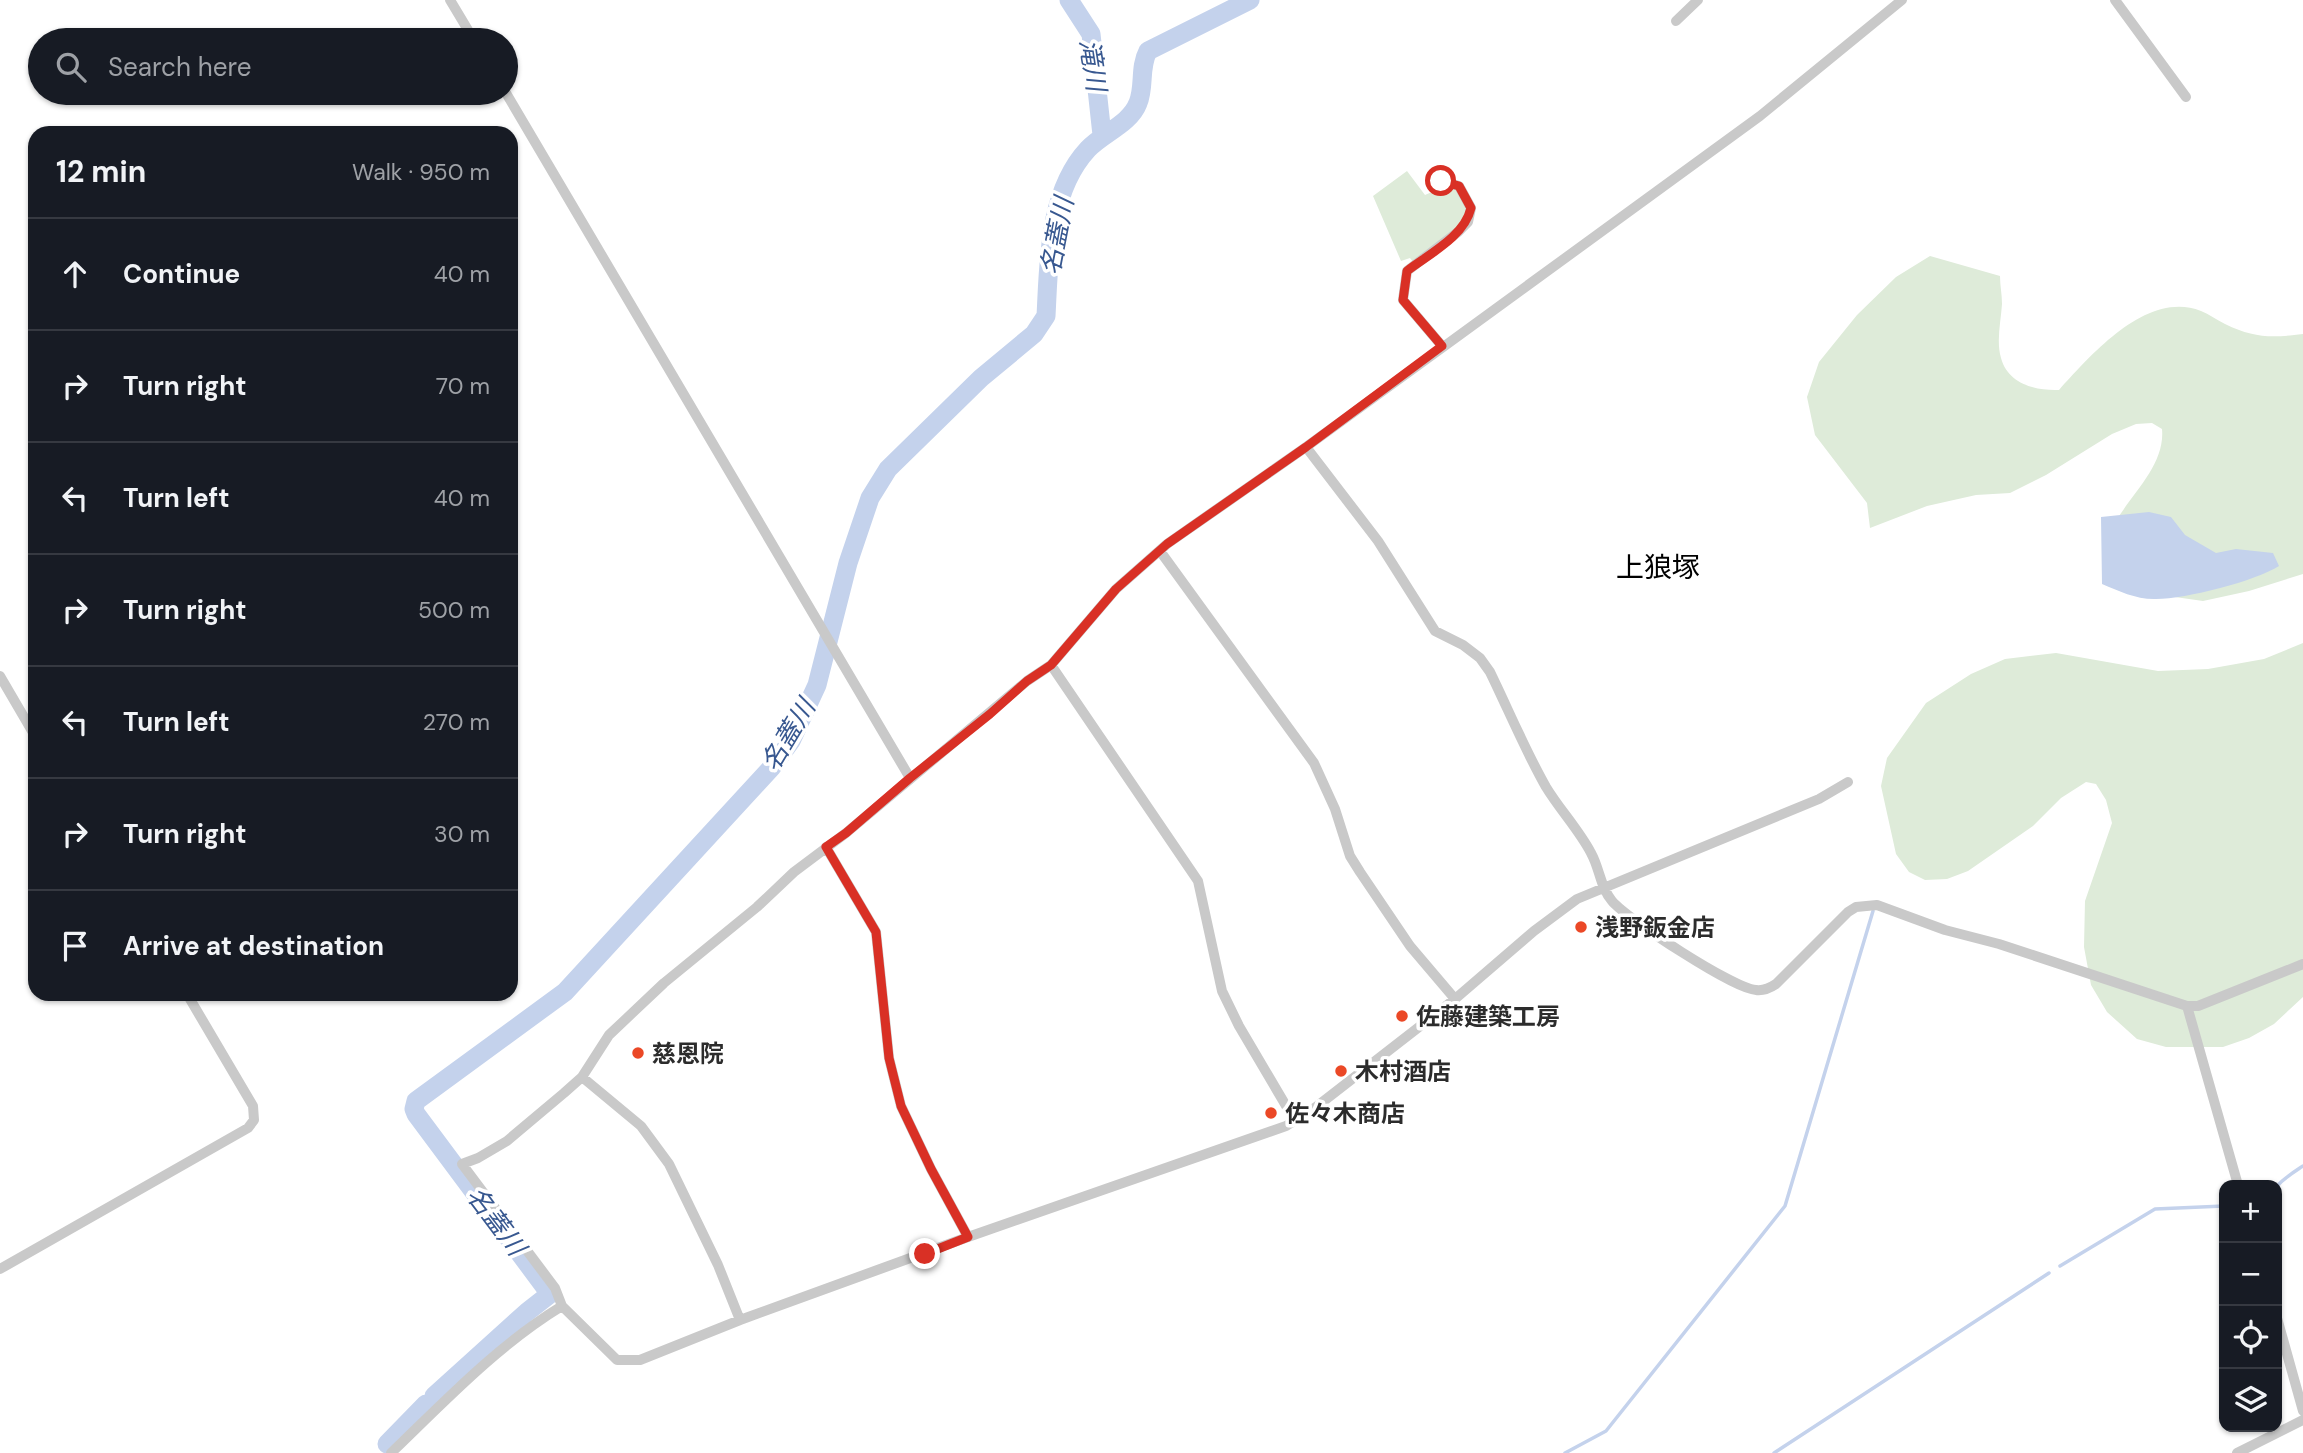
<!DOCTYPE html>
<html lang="en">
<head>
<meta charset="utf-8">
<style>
  :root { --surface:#171b24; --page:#242831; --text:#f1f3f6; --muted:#9ea1a6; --line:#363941 }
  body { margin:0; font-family:"DM Sans","Noto Sans JP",sans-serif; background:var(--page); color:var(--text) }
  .controls { position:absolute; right:21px; bottom:21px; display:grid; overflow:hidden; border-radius:14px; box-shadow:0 2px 5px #0004 }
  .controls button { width:63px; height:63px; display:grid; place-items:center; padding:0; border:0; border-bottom:2px solid var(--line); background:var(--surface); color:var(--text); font:35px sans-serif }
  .stop { position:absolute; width:21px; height:21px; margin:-16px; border:5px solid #d93025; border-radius:50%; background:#fff }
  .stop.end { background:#d93025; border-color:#fff; box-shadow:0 2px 7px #0008 }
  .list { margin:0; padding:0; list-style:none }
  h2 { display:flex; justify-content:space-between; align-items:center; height:91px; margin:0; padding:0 28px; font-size:30px }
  h2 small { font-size:23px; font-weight:400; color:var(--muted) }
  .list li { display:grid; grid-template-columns:46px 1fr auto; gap:21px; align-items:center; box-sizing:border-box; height:112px; padding:0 28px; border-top:2px solid var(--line) }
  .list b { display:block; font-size:26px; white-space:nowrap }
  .list em { font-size:23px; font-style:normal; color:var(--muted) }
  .icon { flex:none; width:38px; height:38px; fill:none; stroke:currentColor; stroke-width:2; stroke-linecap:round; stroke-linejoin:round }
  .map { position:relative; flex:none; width:2303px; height:1453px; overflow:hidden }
  .search { position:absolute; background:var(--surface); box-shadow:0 2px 5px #0004; left:28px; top:28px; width:490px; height:77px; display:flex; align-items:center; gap:18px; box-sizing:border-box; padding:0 24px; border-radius:38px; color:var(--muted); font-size:26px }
  .panel { position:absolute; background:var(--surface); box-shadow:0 2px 5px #0004; left:28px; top:126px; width:490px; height:875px; border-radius:21px }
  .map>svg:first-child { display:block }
</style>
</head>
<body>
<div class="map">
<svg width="2303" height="1453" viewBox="0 0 2303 1453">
  <rect width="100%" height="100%" fill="#fff"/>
  <path fill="#deebd9" d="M1407,171L1425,195L1443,187H1455L1467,207V219L1413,262L1410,258L1401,261L1373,196Z
    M1930,256L2000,276C2000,285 2002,295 2002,304C2001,321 1996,341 2001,358C2008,384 2036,391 2059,390C2092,354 2147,290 2201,311C2209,314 2217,320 2225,324C2254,338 2271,338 2303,334V574L2249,591L2203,601L2147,593L2105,571C2092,518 2167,482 2162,429L2152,423L2136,424L2112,434L2046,475L2010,493L1976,495L1927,506L1870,528L1867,503L1815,435L1807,397L1819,362L1857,315L1896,277Z
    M2303,643V997L2274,1024L2249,1038L2223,1047H2166L2137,1039L2107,1012L2091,985L2084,947L2085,901L2112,823L2106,800L2096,784L2086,782L2061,798L2033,826L1968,871L1947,879L1925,880L1909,872L1896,854L1881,786L1887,758L1926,703L1971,674L2005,659L2056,653L2158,671L2208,669L2264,659Z"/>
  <path fill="#c4d2ec" d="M2149,512L2171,517L2185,535L2216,553L2236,549L2273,553L2279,566C2256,581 2182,600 2154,599C2135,599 2119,591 2102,584L2101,517Z"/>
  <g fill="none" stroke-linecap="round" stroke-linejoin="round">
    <path stroke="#c4d2ec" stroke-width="3.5" d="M2277,1186C2284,1178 2294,1172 2303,1166
      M2060,1266L2155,1209L2224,1206
      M1565,1453L1606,1431L1785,1206L1873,911
      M1774,1453L2049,1273"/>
    <path stroke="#c4d2ec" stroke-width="19" d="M1069,0L1091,34L1102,135
      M434,1396L527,1312L550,1294L416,1114L414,1109L416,1101L565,992L772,767L791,741L817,685L848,563L870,498L888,469L981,378L1034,334L1046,316C1049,261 1048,192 1088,149C1103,133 1130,124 1138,103C1145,86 1139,68 1148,51L1250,0
      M387,1444L426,1404"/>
    <path stroke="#c9c9c9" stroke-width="10" d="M450,0L474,40
      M2115,0L2186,97
      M1676,21L1698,0
      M506,93L910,778
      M1441,181L1459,186L1471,208L1468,222L1458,232L1407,271L1403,300L1442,346
      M1306,447L1378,541L1435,631L1463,645L1480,658L1490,672C1508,709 1526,752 1546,787C1560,810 1579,830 1591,853C1600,869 1600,887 1612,901C1627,919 1734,989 1756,990C1764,991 1770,988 1776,984L1848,912L1856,907L1877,905L1945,930L1999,944L2187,1006H2198L2303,964
      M1160,551L1314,763L1335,809L1350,856L1360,872L1410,946L1455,999
      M1051,665L1198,881L1222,991L1239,1026L1295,1121
      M0,676L35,736
      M1848,782L1819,799L1577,899L1534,931L1455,999L1316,1107L1286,1126L968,1237L740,1320L640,1360H617L562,1306L555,1288L462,1164L478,1158L507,1141L564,1093L582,1077L609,1035L664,983L757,907L794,872L846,833L1027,681L1051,665L1116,589L1167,544L1306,447L1760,116L1902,0
      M826,847L876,932L889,1058L901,1106L931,1169L968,1237
      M2187,1006L2238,1185
      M582,1077L641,1126L669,1164L718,1265L740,1320
      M0,1269L248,1128L254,1120L253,1106L187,994
      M2277,1318L2303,1411
      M391,1453C445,1401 498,1345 562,1306
      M2237,1453L2303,1420"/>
  </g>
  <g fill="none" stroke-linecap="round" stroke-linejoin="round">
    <path stroke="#d93025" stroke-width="9" d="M925,1254L968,1237L931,1169L901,1106L889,1058L876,932L826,847L846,833L910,778L990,714L1027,681L1051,665L1116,589L1167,544L1306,447L1442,346L1403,300L1407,271C1429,254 1464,237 1471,208L1459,186L1441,181"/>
  </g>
  <g fill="#eb4826" stroke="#fff" stroke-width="2.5">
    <circle cx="1581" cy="927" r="7"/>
    <circle cx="1402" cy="1016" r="7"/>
    <circle cx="638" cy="1053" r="7"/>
    <circle cx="1341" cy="1071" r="7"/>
    <circle cx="1271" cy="1113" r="7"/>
  </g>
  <g text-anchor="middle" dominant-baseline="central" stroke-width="7" stroke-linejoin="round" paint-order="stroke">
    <g font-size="24" font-weight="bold" fill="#2c2c2c" stroke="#fff" text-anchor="start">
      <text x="1595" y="927">浅野鈑金店</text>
      <text x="1416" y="1016">佐藤建築工房</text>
      <text x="652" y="1053">慈恩院</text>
      <text x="1355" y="1071">木村酒店</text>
      <text x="1285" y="1113">佐々木商店</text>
    </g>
    <g font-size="26" font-style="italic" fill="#385890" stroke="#fff">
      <text transform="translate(1093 65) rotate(81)">滝川</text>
      <text transform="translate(1057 236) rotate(-79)">名蓋川</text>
      <text transform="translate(788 735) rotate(-59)">名蓋川</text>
      <text transform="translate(496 1221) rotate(53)">名蓋川</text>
    </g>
    <g font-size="28" fill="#000" stroke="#fff">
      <text x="1658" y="567">上狼塚</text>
    </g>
  </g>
</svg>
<div class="controls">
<button>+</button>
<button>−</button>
<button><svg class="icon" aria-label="locate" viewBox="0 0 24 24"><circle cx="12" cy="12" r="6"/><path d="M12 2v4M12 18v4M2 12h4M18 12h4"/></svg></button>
<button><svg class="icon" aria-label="layers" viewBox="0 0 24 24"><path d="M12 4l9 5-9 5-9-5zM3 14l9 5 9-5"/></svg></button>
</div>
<div class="stop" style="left:1441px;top:181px"></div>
<div class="stop end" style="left:925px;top:1254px"></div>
<div class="search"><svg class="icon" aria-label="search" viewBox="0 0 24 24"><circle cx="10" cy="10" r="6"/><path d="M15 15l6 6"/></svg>Search here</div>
<section class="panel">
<h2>12 min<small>Walk · 950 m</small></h2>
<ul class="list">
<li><svg class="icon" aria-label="ahead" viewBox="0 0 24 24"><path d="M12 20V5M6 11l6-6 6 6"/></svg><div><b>Continue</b></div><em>40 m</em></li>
<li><svg class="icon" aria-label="right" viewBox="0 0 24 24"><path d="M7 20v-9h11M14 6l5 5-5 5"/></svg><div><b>Turn right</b></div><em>70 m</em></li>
<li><svg class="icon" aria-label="left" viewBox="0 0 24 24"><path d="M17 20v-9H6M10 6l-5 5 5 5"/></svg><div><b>Turn left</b></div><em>40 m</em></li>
<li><svg class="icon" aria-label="right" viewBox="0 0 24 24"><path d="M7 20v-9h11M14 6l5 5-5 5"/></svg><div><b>Turn right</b></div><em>500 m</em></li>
<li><svg class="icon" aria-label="left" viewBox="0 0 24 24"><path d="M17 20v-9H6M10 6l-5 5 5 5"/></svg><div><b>Turn left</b></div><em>270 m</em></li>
<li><svg class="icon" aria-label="right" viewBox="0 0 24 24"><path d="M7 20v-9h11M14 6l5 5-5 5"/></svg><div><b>Turn right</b></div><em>30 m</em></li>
<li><svg class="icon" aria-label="arrive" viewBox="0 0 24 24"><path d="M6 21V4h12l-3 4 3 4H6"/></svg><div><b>Arrive at destination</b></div></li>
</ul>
</section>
</div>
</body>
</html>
